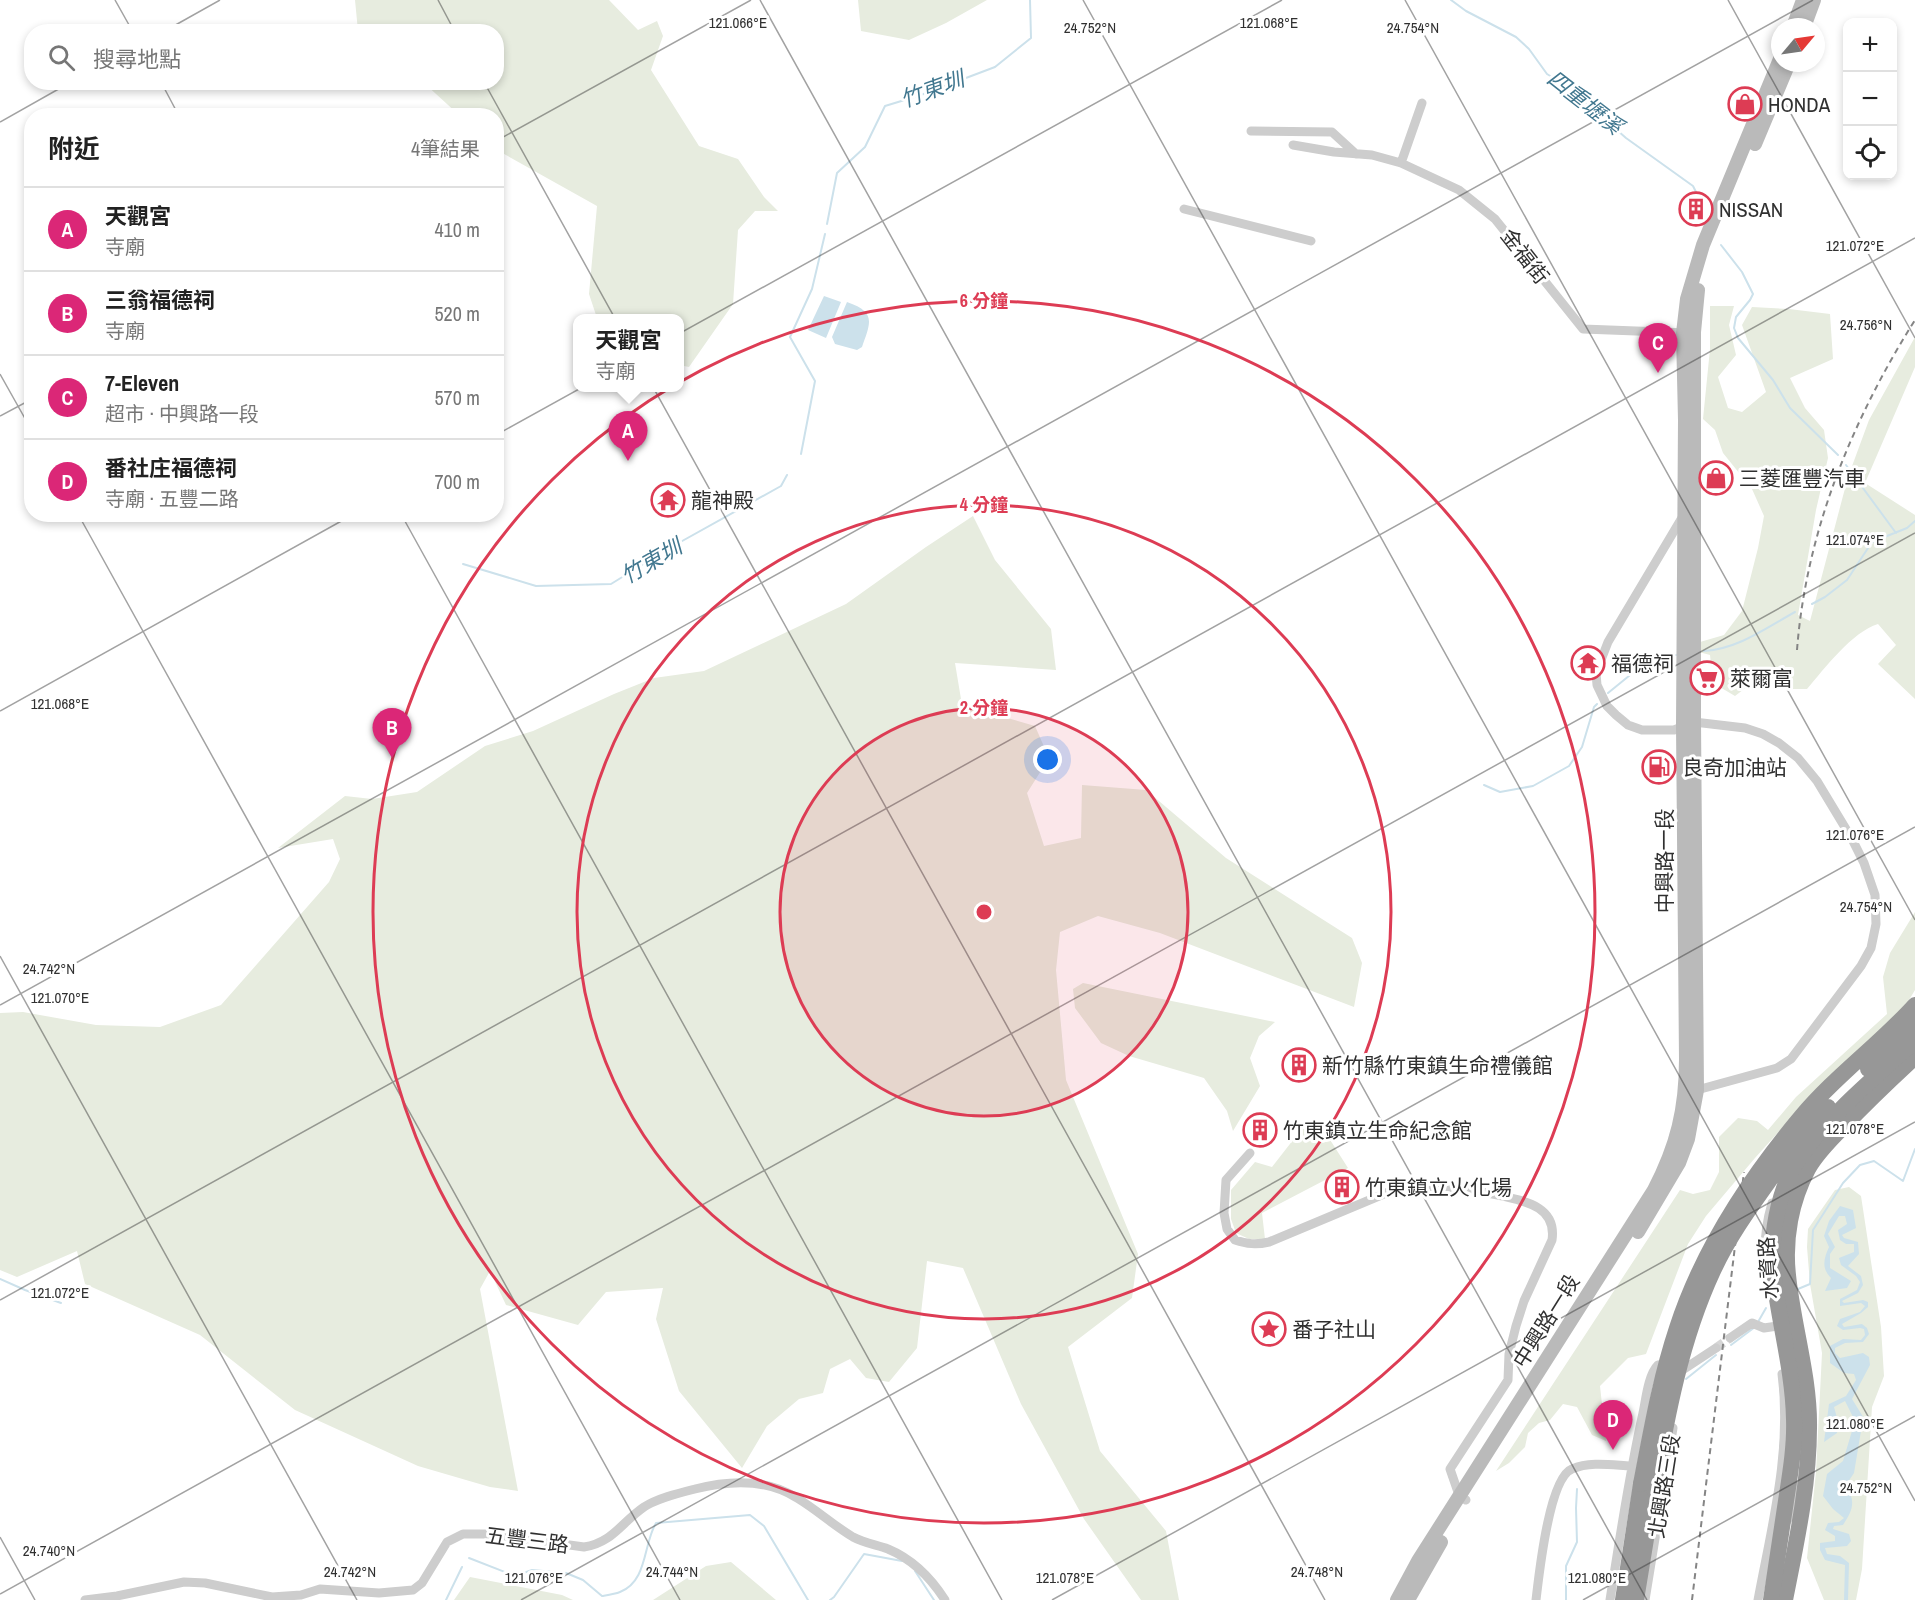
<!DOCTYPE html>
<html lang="zh-TW">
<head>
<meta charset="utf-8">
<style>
  :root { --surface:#fff; --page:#f2f2f2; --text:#222; --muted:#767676; --line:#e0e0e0; --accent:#db2777 }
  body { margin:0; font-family:"Archivo Narrow","Noto Sans TC",sans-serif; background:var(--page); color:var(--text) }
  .controls { position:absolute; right:18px; top:18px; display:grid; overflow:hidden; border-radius:12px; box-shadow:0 3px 9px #0003 }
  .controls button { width:54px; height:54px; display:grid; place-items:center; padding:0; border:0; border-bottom:2px solid var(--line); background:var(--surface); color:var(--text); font:30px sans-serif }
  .compass { position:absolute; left:1771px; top:18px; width:54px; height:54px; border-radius:50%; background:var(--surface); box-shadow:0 3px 9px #0003; rotate:61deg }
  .you { position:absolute; left:1048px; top:760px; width:21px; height:21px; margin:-15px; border:4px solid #fff; border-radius:50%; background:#1a73e8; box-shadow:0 0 0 9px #1a73e833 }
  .badge { display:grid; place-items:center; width:39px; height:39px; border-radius:50%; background:var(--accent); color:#fff; font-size:20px; font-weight:700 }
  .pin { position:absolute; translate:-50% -50px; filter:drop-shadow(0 2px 3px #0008) }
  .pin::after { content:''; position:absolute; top:32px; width:21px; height:18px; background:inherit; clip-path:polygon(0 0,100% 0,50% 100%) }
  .popup { position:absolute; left:573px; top:314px; width:111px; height:78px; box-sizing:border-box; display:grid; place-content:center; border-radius:12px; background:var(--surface); filter:drop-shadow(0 2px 4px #0005); font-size:20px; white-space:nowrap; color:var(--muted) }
  .popup b { font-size:22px; color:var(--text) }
  .popup::after { content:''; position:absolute; left:50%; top:100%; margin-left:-12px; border:12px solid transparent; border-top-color:var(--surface) }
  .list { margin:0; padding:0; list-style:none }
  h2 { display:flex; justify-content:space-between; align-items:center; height:78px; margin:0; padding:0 24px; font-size:26px }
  h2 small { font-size:20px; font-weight:400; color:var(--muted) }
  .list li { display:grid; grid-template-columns:39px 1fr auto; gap:18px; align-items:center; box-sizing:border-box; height:84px; padding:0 24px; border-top:2px solid var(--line) }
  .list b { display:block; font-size:22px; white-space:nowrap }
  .list p { margin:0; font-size:20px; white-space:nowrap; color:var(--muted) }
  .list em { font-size:20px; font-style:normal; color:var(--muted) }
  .icon { flex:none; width:33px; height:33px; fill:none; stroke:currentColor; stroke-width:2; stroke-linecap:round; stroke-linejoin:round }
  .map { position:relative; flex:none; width:1915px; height:1600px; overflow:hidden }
  .search { position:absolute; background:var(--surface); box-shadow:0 3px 9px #0003; left:24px; top:24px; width:480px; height:66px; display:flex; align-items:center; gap:15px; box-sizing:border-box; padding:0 21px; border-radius:24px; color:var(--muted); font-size:22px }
  .panel { position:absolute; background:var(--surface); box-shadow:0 3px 9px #0003; left:24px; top:108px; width:480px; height:414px; border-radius:24px }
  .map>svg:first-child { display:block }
</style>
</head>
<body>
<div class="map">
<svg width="1915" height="1600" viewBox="0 0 1915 1600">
  <rect width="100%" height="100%" fill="#fff"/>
  <path fill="#e7ecdf" d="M355,0H609L638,30L657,21L663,36L651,70L699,146L738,159L764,197L778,211H755L738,230L733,304L689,367L679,365V318H597L589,294L597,206L497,150L496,116L459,115L424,83L496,82V32L358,31Z
    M858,0H987L946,23L909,40L861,31Z
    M1710,306H1734L1729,325L1736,355L1718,377L1728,408L1742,412L1766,392L1742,325L1752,307L1789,309L1830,314L1833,359L1790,378L1805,408L1824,430L1828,458L1816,510L1798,615L1810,621L1848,477L1869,420L1915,337V367L1865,483L1915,515V699L1878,664L1896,645L1878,624C1852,632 1825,668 1807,689H1774L1756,680L1735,696L1713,683L1710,655L1699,652L1700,642L1724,635L1742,611L1758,548L1764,516L1752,489L1723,453L1715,430L1703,419L1710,349Z
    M973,516L995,560L1051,629L1056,670L955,663L962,705L1035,726L1049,758L1027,793L1044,846L1081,838L1082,785L1146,790L1226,858L1352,938L1362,963L1354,1007L1160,933L1098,916L1060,932L1056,970L1066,1080L1138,1254L1132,1298L1068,1347L1100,1451L1166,1531L1179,1600H1141L1084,1519L1021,1404L963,1268L927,1261L917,1348L889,1382L866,1378L850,1359L830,1369L823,1393L799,1399L767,1426L742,1468L679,1391L656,1319L663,1288L606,1292L578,1325L506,1305L490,1271L480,1289L518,1491L490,1487L418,1466L295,1410L200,1335L85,1284L77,1251L17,1277L0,1270V1013L23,1012L96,1025L160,1027L221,1005L329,882L340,859L333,839L278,848L345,796L372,799L417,792L485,746L533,731L614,694L654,678L704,671L846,604L926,547Z
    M1915,912V990L1906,1005L1793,1116L1755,1158L1706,1216L1688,1244L1646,1354L1628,1358L1600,1386L1606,1441L1592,1435L1577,1407L1563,1404L1550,1420L1539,1423L1528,1433L1525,1447L1509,1463L1496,1471L1680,1190L1693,1194L1710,1190L1719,1172V1137L1738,1118L1757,1121L1768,1130L1796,1097L1887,1014L1883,977L1890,953Z
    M1083,983L1275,1022L1259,1036L1250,1058L1260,1086L1233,1131L1227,1111L1204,1078L1129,1056L1101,1043L1075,1008L1073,989Z
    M1307,1122L1320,1124L1348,1168L1262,1213L1265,1239H1249L1236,1233L1231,1219V1190L1255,1162L1272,1167Z
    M1849,1187L1861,1196L1881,1327L1884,1376L1872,1407L1862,1569L1856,1600H1824L1807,1558L1816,1472L1822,1353L1810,1284L1807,1247L1808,1229L1835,1190Z
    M731,1562L776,1600H653L706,1566Z
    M470,1577L562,1595L573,1600H454Z"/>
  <path fill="#cce1eb" d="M824,296L841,302L826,338L808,330Z
    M847,302C876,312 871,322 862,347L857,350L835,344L832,337Z
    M1840,1206L1853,1210L1856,1228L1842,1235L1844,1238L1858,1242L1859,1254L1848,1266L1861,1276L1863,1285L1858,1293L1842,1301L1844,1303L1863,1300L1868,1302V1307L1861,1313L1842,1324L1844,1327L1862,1324L1867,1328L1869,1334L1863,1342L1845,1343L1835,1348V1353L1840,1358L1863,1353L1869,1357L1870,1365L1852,1399L1865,1420L1861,1431L1854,1473L1846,1485C1856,1502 1853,1510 1843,1525L1834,1526L1833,1529L1849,1534L1851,1541L1847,1546L1825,1548L1827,1554L1840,1556L1849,1563L1848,1600H1844L1845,1565L1825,1560L1820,1550V1543L1835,1541V1536L1825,1530L1828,1523L1839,1522L1844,1518L1833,1509L1823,1496L1827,1474L1843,1461L1855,1421L1845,1401L1834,1407L1839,1425L1837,1433L1824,1442L1829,1404L1846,1396L1856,1380L1854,1374L1844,1373L1830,1363V1346L1843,1339L1861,1340L1865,1335L1864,1329L1860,1328L1843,1330L1837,1326L1840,1319L1860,1312L1865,1306L1861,1303L1840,1306V1299L1857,1290L1860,1282L1856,1276L1841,1265L1839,1258L1854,1252V1244H1846L1840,1240L1838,1230L1847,1224L1845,1216H1839L1828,1234L1835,1247L1830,1254V1268L1851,1281L1847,1288L1825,1291L1831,1278C1821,1268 1824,1258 1829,1247L1824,1236L1829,1221Z"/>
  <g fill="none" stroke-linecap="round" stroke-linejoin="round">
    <path stroke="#cce1eb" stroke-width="2" d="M1451,0L1466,11L1516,37L1529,49L1547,74L1568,87L1626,138L1693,186L1708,216
      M827,224L837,173L865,147L885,106L921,95L995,67L1031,38L1030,0
      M1721,245L1742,272L1753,294L1750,300L1736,317L1734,328L1738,338L1773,380L1790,408L1838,455
      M801,454L815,381L790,337L812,289L825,234
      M1846,465L1896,533
      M463,564L536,586L611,584L666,550L781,486L787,475
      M1812,604L1825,597L1847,580L1872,542L1907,528L1915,521
      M1704,651C1738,649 1766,628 1795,612
      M1608,693L1651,658L1676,655
      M1484,785L1500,792L1533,786L1569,766L1582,747L1594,707L1597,704
      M0,1279L25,1290L61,1303
      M1798,1289L1810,1284L1813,1230L1843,1183L1860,1165L1874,1161L1903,1181L1915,1149
      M1758,1322L1766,1308
      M1731,1345L1755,1327
      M1686,1379L1716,1355
      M469,1558L515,1576L532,1570L566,1573L583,1580L602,1596C608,1595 615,1594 620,1592C648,1581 643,1544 656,1523L750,1515L764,1526L808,1600
      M915,1571L934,1600
      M446,1600L462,1567
      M830,1600L834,1597L864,1554L902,1561
      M1566,1600V1566L1577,1542L1576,1508L1577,1489"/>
    <path stroke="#d6d6d6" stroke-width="9" stroke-dasharray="9 4.5" stroke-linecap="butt" d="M1716,1348L1730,1338"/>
    <path stroke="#cdcdcd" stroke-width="9" d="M1251,131L1332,132L1356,154
      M1293,145L1334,152L1372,155L1401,163L1459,190L1495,219L1583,329L1689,333
      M1401,163L1422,103
      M1184,209L1311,241
      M1683,516L1608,642L1596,673L1597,685L1607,706L1616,715L1628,725L1642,730H1674L1694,722L1745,728L1763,734L1779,743L1798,758L1817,781L1852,839L1864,863L1875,895L1876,924L1871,948L1861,966L1791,1059L1777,1068L1697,1090
      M1250,1153L1226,1180L1224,1213L1227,1229L1235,1240C1247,1244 1256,1245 1269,1242L1391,1191C1428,1185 1462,1187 1498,1195C1524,1201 1557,1206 1552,1240L1524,1301L1516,1326L1509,1354L1508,1380L1450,1469L1459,1495L1466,1500
      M1766,1275C1763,1249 1765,1227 1772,1203
      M1730,1338L1752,1323L1764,1328L1784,1325
      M1681,1371L1716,1348
      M1787,1521L1793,1511L1797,1486
      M85,1600L117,1596L184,1582L205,1583L272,1597L301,1595L320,1589L379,1593L413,1590L422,1583L447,1542L463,1534H490L584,1547C612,1543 622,1522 644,1507C658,1498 679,1493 695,1489C730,1480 766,1478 797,1498C817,1510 833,1525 853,1537C864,1543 877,1545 888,1549C912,1559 931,1578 945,1600
      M1536,1600C1539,1575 1549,1478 1572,1469C1590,1461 1612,1465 1631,1466
      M1610,1600C1620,1537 1629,1475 1643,1413C1646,1399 1648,1375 1658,1365L1667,1364
      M1645,1600L1673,1428
      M1758,1600C1772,1525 1792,1451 1782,1374"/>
    <path stroke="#bababa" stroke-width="14" d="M1793,27L1803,0
      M1804,27L1814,0
      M1755,144L1789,63
      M1638,1232L1679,1163L1688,1139L1697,1090L1694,722V332L1698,290
      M1397,1600L1418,1561L1654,1190C1677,1146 1686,1109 1686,1059L1683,725L1685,420L1683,333L1687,299L1703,245L1780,59
      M1408,1600L1441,1542"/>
    <path stroke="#979797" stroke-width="16" d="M1623,1600L1641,1484
      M1636,1600L1654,1490
      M1785,1600C1796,1544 1809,1486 1809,1428C1810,1377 1793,1326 1788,1275C1784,1239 1791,1201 1808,1169C1816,1154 1831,1139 1843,1127C1866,1103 1890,1080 1915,1057"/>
    <path stroke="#858585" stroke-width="2" stroke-dasharray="6 4.5" stroke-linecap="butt" d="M1797,650C1806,532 1852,420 1915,320
      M1692,1600L1744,1172"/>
    <path stroke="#979797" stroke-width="16" d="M1868,1069L1915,1022
      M1641,1484C1651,1432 1660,1379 1677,1328C1702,1251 1749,1179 1801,1117C1834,1077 1880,1044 1915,1005
      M1654,1490C1667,1415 1681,1340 1713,1271C1729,1236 1752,1205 1774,1174C1791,1151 1807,1128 1828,1107
      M1771,1600C1776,1567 1781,1534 1786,1501C1790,1475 1795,1446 1794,1419C1793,1372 1780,1326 1774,1279C1769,1241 1777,1189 1800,1157C1831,1113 1875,1077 1915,1041"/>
  </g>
  <path fill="none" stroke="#303030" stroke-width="1.5" stroke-opacity="0.45" d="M115,0L133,32M438,0L455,32M760,0L1647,1600M1083,0L1915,1501M1405,0L1915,920M1728,0L1915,338M163,32L220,0M161,82L179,116M484,82L1325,1600M0,122L71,82M496,141L751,0M0,374L32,431M0,416L32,399M496,435L1282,0M78,514L680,1600M401,514L1002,1600M0,711L354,514M0,956L357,1600M0,1005L1813,0M0,1300L1915,238M0,1537L35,1600M0,1594L1915,533M521,1600L1915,827M1052,1600L1915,1122M1583,1600L1915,1416"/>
  <circle cx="984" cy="912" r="204" fill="#dd3c54" fill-opacity=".12"/>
  <g fill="none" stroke="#dd3c54" stroke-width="3">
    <circle cx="984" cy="912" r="204"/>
    <circle cx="984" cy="912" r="407"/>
    <circle cx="984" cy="912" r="611"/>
  </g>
  <defs>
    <g id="shop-ring" transform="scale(1.725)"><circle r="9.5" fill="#fff" stroke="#dd3c54" stroke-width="1.5"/><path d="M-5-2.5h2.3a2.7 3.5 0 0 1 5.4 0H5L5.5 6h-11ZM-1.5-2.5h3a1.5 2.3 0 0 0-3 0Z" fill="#dd3c54"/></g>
    <g id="building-ring" transform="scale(1.725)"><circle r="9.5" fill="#fff" stroke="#dd3c54" stroke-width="1.5"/><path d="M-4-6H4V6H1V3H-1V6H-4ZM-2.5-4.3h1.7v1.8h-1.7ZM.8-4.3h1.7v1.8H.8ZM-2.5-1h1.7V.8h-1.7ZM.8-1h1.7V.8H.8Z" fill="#dd3c54"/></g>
    <g id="temple-ring" transform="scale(1.725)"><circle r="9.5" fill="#fff" stroke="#dd3c54" stroke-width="1.5"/><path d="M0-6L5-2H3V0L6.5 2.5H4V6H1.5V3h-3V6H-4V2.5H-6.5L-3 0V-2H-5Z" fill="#dd3c54"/></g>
    <g id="supermarket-ring" transform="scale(1.725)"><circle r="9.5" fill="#fff" stroke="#dd3c54" stroke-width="1.5"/><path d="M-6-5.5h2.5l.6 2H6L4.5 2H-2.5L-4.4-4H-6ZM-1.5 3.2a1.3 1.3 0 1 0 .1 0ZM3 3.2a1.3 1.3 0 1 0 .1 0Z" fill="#dd3c54"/></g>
    <g id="fuel-ring" transform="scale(1.725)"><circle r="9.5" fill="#fff" stroke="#dd3c54" stroke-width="1.5"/><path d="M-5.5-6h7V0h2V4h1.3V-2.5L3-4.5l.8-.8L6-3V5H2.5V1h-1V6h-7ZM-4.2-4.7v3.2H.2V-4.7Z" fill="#dd3c54"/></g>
    <g id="sight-ring" transform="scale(1.725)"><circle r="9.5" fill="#fff" stroke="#dd3c54" stroke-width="1.5"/><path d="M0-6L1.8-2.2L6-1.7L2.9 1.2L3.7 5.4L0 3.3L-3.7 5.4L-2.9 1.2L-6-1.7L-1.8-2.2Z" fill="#dd3c54"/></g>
  </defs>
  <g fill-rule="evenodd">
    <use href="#shop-ring" x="1745" y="104"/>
    <use href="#building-ring" x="1696" y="209"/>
    <use href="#shop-ring" x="1716" y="478"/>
    <use href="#temple-ring" x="668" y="500"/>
    <use href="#temple-ring" x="1588" y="663"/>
    <use href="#supermarket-ring" x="1707" y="678"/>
    <use href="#fuel-ring" x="1659" y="767"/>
    <use href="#building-ring" x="1299" y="1065"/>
    <use href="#building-ring" x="1260" y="1130"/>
    <use href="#building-ring" x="1342" y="1187"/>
    <use href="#sight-ring" x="1269" y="1329"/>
  </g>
  <g text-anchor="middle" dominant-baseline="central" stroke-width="6" stroke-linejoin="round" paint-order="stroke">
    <g font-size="21" fill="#303030" stroke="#fff" text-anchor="start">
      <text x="1768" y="104">HONDA</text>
      <text x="1719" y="209">NISSAN</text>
      <text x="1739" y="478">三菱匯豐汽車</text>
      <text x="691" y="500">龍神殿</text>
      <text x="1611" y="663">福德祠</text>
      <text x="1730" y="678">萊爾富</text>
      <text x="1682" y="767">良奇加油站</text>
      <text x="1322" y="1065">新竹縣竹東鎮生命禮儀館</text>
      <text x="1283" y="1130">竹東鎮立生命紀念館</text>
      <text x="1365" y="1187">竹東鎮立火化場</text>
      <text x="1292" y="1329">番子社山</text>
    </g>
    <g font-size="21" fill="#303030" stroke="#fff">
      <text transform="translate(1525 256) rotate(52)">金福街</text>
      <text transform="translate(1664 861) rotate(-90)">中興路一段</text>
      <text transform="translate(1768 1268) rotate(-94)">水資路</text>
      <text transform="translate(1546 1321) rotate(-58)">中興路一段</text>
      <text transform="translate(1664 1486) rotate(-81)">北興路三段</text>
      <text transform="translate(527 1540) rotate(7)">五豐三路</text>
    </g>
    <g font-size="22" font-style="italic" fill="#41778f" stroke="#fff">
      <text transform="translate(932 89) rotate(-20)">竹東圳</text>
      <text transform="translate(1585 102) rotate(38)">四重壢溪</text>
      <text transform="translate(651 561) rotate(-30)">竹東圳</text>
    </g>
  </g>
  <g font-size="15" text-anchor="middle" fill="#303030" stroke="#fff" stroke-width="6" stroke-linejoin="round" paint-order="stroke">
    <text x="738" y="28">121.066°E</text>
    <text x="1269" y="28">121.068°E</text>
    <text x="1090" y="33">24.752°N</text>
    <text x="1413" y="33">24.754°N</text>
    <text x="1855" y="251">121.072°E</text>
    <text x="1866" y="330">24.756°N</text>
    <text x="1855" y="545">121.074°E</text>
    <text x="60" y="709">121.068°E</text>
    <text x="1855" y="840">121.076°E</text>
    <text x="1866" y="912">24.754°N</text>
    <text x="49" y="974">24.742°N</text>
    <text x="60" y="1003">121.070°E</text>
    <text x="1855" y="1134">121.078°E</text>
    <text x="60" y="1298">121.072°E</text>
    <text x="1855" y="1429">121.080°E</text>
    <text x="1866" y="1493">24.752°N</text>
    <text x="49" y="1556">24.740°N</text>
    <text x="350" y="1577">24.742°N</text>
    <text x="672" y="1577">24.744°N</text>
    <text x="1317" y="1577">24.748°N</text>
    <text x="534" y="1583">121.076°E</text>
    <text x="1065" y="1583">121.078°E</text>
    <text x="1597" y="1583">121.080°E</text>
  </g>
  <circle cx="984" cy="912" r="9" fill="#dd3c54" stroke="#fff" stroke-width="3"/>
  <g font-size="18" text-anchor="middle" font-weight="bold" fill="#dd3c54" stroke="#fff" stroke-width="6" stroke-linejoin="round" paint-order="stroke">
    <text x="984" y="307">6 分鐘</text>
    <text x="984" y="511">4 分鐘</text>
    <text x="984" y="714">2 分鐘</text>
  </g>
</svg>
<div class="controls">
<button>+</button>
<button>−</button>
<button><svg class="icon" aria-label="locate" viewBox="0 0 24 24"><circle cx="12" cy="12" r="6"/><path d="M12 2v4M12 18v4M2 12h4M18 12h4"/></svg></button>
</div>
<svg class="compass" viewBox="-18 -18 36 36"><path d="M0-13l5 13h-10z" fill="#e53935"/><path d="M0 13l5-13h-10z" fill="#767676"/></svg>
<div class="you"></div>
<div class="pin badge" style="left:628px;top:461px">A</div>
<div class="popup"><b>天觀宮</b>寺廟</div>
<div class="pin badge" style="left:392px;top:758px">B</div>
<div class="pin badge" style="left:1658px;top:373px">C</div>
<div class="pin badge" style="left:1613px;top:1450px">D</div>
<div class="search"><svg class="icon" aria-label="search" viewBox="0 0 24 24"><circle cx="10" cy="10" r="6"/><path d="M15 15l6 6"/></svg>搜尋地點</div>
<section class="panel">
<h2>附近<small>4筆結果</small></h2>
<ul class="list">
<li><span class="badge">A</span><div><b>天觀宮</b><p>寺廟</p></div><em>410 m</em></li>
<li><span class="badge">B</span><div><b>三翁福德祠</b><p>寺廟</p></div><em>520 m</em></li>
<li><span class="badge">C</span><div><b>7-Eleven</b><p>超市 · 中興路一段</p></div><em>570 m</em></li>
<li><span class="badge">D</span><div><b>番社庄福德祠</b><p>寺廟 · 五豐二路</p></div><em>700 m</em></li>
</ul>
</section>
</div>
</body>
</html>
